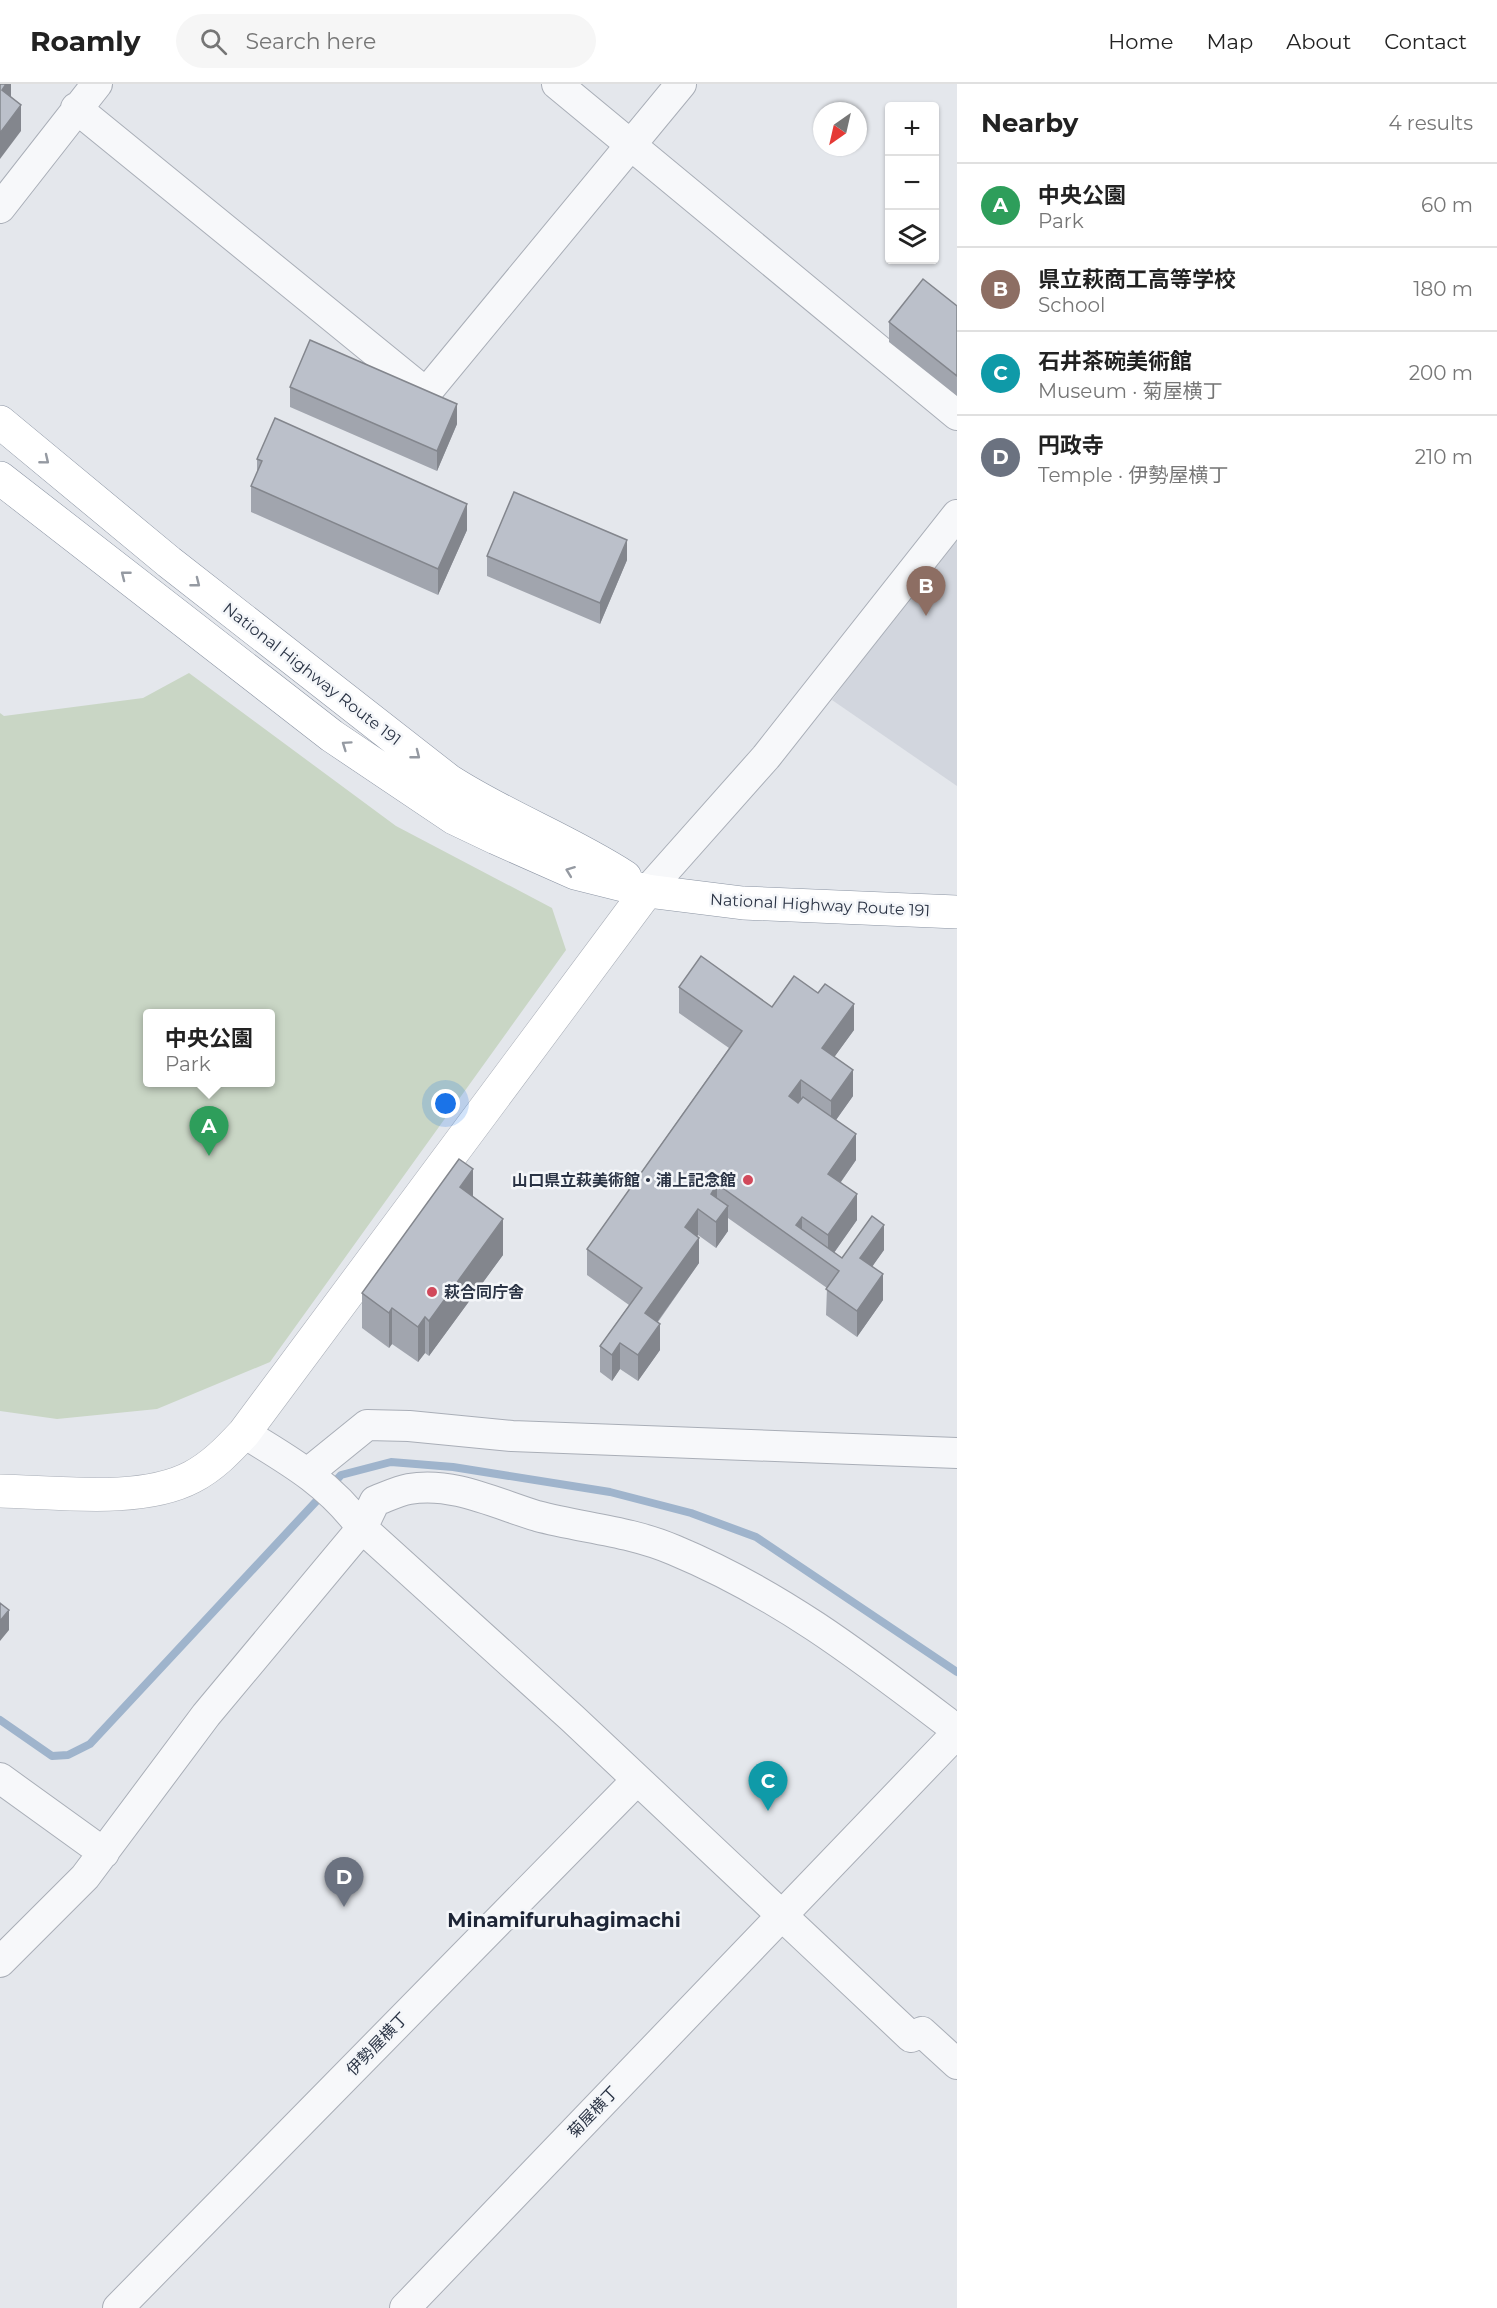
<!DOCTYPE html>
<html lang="en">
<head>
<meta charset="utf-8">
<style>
  :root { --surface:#fff; --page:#f6f6f6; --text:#222; --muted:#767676; --line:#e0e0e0; --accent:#ea580c }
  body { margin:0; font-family:Montserrat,"Noto Sans JP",sans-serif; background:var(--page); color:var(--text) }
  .controls { position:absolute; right:18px; top:18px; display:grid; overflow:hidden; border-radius:6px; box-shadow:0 2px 4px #0004 }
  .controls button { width:54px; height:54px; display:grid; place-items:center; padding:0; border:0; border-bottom:2px solid var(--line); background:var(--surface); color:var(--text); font:30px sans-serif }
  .compass { position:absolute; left:813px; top:18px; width:54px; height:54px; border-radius:50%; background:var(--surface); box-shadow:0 2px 4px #0004; rotate:214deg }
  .you { position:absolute; left:446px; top:1020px; width:21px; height:21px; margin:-15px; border:4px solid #fff; border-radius:50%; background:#1a73e8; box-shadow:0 0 0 9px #1a73e833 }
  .badge { display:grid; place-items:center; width:39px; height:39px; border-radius:50%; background:var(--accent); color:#fff; font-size:20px; font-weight:700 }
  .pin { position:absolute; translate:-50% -50px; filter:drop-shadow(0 2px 3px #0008) }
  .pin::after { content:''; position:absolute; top:32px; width:21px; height:18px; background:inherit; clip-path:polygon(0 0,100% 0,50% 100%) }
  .popup { position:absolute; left:143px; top:925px; width:132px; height:78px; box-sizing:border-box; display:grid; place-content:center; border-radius:6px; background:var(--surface); filter:drop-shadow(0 2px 4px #0005); font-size:20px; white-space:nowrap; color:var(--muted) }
  .popup b { font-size:22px; color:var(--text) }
  .popup::after { content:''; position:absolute; left:50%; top:100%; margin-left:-12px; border:12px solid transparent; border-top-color:var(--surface) }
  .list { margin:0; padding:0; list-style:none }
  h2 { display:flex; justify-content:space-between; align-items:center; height:78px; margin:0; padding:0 24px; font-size:26px }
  h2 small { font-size:20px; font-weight:400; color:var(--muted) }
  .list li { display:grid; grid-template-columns:39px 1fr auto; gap:18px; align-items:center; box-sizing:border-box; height:84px; padding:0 24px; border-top:2px solid var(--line) }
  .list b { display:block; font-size:22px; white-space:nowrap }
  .list p { margin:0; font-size:20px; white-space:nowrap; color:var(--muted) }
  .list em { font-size:20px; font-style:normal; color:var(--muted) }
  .icon { flex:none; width:33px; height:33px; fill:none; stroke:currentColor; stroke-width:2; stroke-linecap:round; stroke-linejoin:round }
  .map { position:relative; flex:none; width:957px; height:2224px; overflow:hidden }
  header { display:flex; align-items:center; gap:36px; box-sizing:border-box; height:84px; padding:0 30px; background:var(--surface); border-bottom:2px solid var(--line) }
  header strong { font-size:28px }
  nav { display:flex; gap:33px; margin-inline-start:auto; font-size:21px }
  .search { width:420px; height:54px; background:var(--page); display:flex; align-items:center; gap:15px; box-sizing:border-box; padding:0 21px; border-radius:33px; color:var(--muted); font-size:22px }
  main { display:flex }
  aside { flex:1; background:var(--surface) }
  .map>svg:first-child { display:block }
</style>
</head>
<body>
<header>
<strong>Roamly</strong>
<div class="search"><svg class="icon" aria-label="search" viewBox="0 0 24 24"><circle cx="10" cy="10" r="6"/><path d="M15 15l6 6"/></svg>Search here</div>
<nav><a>Home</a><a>Map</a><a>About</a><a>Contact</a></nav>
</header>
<main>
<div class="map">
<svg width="957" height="2224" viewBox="0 0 957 2224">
  <rect width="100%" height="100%" fill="#e4e7ec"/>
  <path fill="#d2d6de" d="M957,448V702L832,616Z"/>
  <path fill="#c9d6c5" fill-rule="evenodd" d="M189,589L396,742L552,824L566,866L270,1278L157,1325L57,1335L0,1327V629L4,632L143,614ZM148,930H270V998H148Z"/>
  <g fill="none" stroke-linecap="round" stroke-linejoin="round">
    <path stroke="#9fb4cc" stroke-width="8" d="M331,1402L341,1391L391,1378L453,1383L610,1408L691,1429L756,1453L957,1588
      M0,1636L52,1672L68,1671L90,1660L323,1410"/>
    <g stroke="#a9aeb7" stroke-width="32">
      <path id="street" d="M557,0L957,331
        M76,24L426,309L681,0
        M0,124L97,0
        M647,807L766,673L957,431
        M244,1349C290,1377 329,1399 362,1444L572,1634L911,1953L922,1948L957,1980
        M309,1388L367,1341L409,1342L512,1352L957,1369
        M0,1694L104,1769
        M0,1878L85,1793L206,1631L362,1444L375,1417C386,1413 398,1407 409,1405C452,1397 497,1420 537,1432C582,1444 630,1447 674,1466C782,1511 865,1576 957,1646
        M118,2224L636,1697
        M405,2224L957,1649"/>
    </g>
    <g stroke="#a9aeb7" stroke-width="34">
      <path id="secondary" d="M0,1407C56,1408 141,1420 192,1393C213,1382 228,1366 244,1349L647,807"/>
    </g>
    <g stroke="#8b94a3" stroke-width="34">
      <path id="highway" d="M0,338L169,478L448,696C505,733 568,756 625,793
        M0,394L332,652L454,734L496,754L575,789L647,807L743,819L957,828"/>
    </g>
    <use href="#street" stroke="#f7f8fa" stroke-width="30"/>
    <use href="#secondary" stroke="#fff" stroke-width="33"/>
    <use href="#highway" stroke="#fff" stroke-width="33"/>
  </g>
  <path fill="#a1a5ae" d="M957,222V312L889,258V238Z
    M290,303L457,340L437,387L290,323Z
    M257,375L467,446L438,511L251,428V402L257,390Z
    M487,472L627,476L600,540L487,492Z
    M679,903L772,923L854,946L834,973L853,1012L836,1036L856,1076L841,1098L857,1136L834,1169L842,1174L884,1166L872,1182L883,1216L857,1253L826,1231L827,1204L728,1134V1147L716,1164L698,1151L697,1152L699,1179L658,1238L660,1266L638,1297L620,1285L612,1297L600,1288V1262L629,1221L587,1191V1165L729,964L679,929Z
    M473,1113L503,1171L429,1272L425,1269L418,1278L392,1260L389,1264L362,1244V1209Z"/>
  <path fill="#83868d" d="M6,0H11V19L2,6Z
    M21,21V47L0,75V49Z
    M457,320V340L437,387V367Z
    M467,420V446L438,511V485Z
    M627,456V476L600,540V519Z
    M854,920V946L822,990V964Z
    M853,986V1012L831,1043V1017Z
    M801,996V1022L789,1012Z
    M856,1050V1076L828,1116V1090Z
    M473,1085V1121L460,1103Z
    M717,1100V1126L711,1136V1110Z
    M857,1110V1136L828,1177V1151Z
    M728,1122V1147L716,1164V1138Z
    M698,1125V1151L685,1169V1143Z
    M802,1133V1159L796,1141Z
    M503,1135V1171L429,1272V1237Z
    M884,1141V1166L860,1200V1174Z
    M699,1154V1179L645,1255V1229Z
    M883,1190V1216L857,1253V1227Z
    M392,1224V1260L389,1264V1229Z
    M425,1233V1269L418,1278V1243Z
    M660,1240V1266L638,1297V1271Z
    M620,1259V1285L612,1297V1271Z
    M9,1526V1546L0,1557V1537Z"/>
  <path fill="#bbc0ca" stroke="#83868d" stroke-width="1.5" d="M0,0H6L2,6L21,21L0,49Z
    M923,195L957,222V292L889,238Z
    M310,256L457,320L437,367L290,303Z
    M275,334L467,420L438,485L251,402L262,377L257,375Z
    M514,408L627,456L600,519L487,472Z
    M701,872L772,923L794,892L818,909L825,900L854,920L822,964L853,986L831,1017L801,996L789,1012L798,1019L803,1013L856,1050L828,1090L857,1110L828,1151L802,1133L796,1141L842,1174L872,1132L884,1141L860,1174L883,1190L857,1227L826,1205L839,1187L717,1100L711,1110L728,1122L716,1138L698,1125L685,1143L699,1154L645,1229L660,1240L638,1271L620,1259L612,1271L600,1262L642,1204L587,1165L742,947L679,903Z
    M459,1075L473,1085L460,1103L503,1135L429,1237L425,1233L418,1243L392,1224L389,1229L362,1209Z
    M0,1519L9,1526L0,1537Z"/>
  <defs><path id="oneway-chevron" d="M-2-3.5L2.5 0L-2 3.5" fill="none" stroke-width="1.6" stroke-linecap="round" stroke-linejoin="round" transform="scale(1.5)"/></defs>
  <g stroke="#959aa2">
    <use href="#oneway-chevron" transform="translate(45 376) rotate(39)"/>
    <use href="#oneway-chevron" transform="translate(125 491) rotate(-142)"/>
    <use href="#oneway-chevron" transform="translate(196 499) rotate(38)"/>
    <use href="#oneway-chevron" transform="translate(346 661) rotate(-145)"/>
    <use href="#oneway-chevron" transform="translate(416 671) rotate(38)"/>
    <use href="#oneway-chevron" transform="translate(570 787) rotate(-159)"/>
  </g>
  <g fill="#d1495b" stroke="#f4f6f9" stroke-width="2">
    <circle cx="748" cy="1096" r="6"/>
    <circle cx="432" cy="1208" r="6"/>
  </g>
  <g text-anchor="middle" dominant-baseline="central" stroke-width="5" stroke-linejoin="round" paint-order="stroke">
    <g font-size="16" fill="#2b3445" stroke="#f4f6f9">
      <text transform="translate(312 590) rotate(38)">National Highway Route 191</text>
      <text transform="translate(820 821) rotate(3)">National Highway Route 191</text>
      <text transform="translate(377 1960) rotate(-46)">伊勢屋横丁</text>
      <text transform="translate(593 2028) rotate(-46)">菊屋横丁</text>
    </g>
    <g font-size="16" font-weight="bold" fill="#2b3445" stroke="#f4f6f9" text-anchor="end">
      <text x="736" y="1096">山口県立萩美術館・浦上記念館</text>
      <text x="444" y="1208" text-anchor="start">萩合同庁舎</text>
    </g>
    <g font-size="20" font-weight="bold" fill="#1d2536" stroke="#f4f6f9">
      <text x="564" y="1836">Minamifuruhagimachi</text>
    </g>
  </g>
</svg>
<div class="controls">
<button>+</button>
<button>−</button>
<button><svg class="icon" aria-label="layers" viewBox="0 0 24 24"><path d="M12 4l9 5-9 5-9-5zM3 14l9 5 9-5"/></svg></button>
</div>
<svg class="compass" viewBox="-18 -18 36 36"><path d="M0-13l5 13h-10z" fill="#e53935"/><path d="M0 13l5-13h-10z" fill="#767676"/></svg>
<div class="you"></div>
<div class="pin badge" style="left:209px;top:1072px;background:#2e9e5b">A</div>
<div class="popup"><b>中央公園</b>Park</div>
<div class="pin badge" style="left:926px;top:532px;background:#8d6e63">B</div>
<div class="pin badge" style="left:768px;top:1727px;background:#0f9aa8">C</div>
<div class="pin badge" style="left:344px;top:1823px;background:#6b7280">D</div>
</div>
<aside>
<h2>Nearby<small>4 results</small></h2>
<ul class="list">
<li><span class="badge" style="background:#2e9e5b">A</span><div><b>中央公園</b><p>Park</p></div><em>60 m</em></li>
<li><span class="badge" style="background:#8d6e63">B</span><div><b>県立萩商工高等学校</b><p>School</p></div><em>180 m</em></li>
<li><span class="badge" style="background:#0f9aa8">C</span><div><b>石井茶碗美術館</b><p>Museum · 菊屋横丁</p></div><em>200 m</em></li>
<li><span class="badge" style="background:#6b7280">D</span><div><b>円政寺</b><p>Temple · 伊勢屋横丁</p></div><em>210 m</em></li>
</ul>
</aside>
</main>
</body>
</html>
